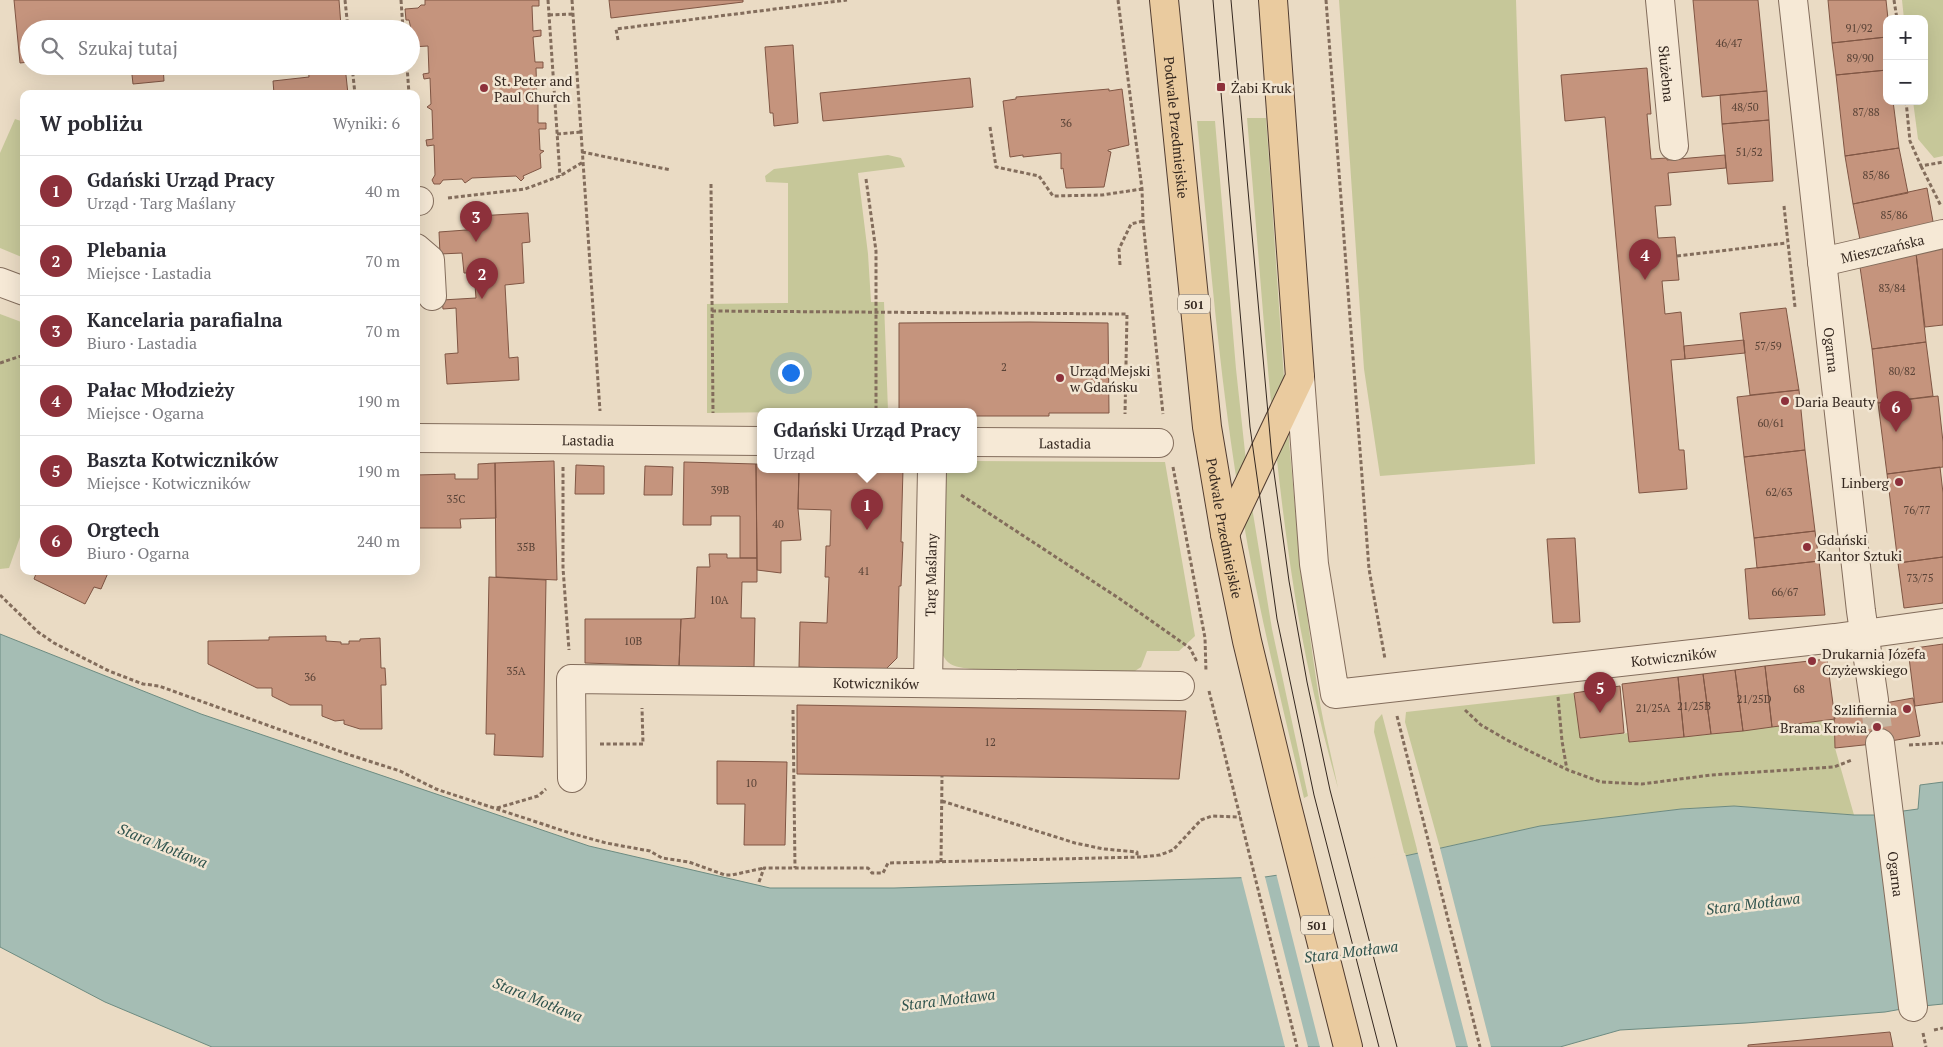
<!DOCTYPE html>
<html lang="pl">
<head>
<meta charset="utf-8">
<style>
  :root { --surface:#fff; --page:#f2f2f3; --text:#2b2b33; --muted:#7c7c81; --line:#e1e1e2; --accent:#8d313b }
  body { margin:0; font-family:"PT Serif",serif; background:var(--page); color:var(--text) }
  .controls { position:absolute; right:15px; top:15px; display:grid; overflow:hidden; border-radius:10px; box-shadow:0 5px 20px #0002 }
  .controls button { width:45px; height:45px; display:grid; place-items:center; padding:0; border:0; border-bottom:1px solid var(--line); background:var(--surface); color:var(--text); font:25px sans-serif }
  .you { position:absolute; left:790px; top:372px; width:18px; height:18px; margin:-12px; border:4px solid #fff; border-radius:50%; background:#1a73e8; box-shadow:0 0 0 8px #1a73e833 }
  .badge { display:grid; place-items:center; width:32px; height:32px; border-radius:50%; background:var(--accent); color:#fff; font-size:16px; font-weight:700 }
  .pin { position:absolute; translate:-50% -41px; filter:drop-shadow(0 1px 2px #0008) }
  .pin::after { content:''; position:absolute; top:26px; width:18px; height:15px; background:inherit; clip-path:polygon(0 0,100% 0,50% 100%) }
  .popup { position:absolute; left:757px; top:408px; width:220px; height:65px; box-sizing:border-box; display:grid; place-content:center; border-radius:10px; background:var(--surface); filter:drop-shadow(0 1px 4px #0005); font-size:16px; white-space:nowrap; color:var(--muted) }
  .popup b { font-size:19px; color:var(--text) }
  .popup::after { content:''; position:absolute; left:50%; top:100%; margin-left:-10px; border:10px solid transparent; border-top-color:var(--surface) }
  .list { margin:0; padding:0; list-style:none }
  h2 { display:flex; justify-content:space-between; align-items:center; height:65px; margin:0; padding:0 20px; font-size:21px }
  h2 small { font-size:16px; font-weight:400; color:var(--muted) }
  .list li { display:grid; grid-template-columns:32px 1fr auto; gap:15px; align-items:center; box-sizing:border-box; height:70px; padding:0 20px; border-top:1px solid var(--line) }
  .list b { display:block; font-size:19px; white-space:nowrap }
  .list p { margin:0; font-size:16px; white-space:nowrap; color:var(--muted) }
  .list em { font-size:16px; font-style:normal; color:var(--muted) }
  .icon { flex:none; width:28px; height:28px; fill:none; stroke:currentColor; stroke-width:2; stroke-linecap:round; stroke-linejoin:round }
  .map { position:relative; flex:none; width:1943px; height:1047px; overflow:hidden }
  .search { position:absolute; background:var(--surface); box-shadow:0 5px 20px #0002; left:20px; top:20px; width:400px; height:55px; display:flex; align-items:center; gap:12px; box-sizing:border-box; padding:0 18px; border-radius:28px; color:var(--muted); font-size:19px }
  .panel { position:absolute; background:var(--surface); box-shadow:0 5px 20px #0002; left:20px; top:90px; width:400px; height:485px; border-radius:10px }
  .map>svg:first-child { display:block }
</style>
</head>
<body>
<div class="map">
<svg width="1943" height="1047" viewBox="0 0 1943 1047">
  <rect width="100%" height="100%" fill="#eadbc4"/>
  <path fill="#c6c799" d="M1339,0H1516C1520,155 1530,309 1535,464L1380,476L1364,369Z
    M1902,0H1943V156L1934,158L1918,139L1913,101H1924V19H1904Z
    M1247,118H1266C1280,307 1288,497 1317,685C1322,719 1331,754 1338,788C1323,735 1310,681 1300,626C1271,459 1262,287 1247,118Z
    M15,119L24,122V258L0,248V153Z
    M1197,121H1215L1236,369L1249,489L1272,629L1308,796L1304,798C1281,699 1256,601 1240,501C1219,375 1209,248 1197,121Z
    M888,155L901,158L905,167L858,173L868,254L871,302H884L888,411L707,413V304L788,303V183L766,182L765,176L774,169Z
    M0,314L24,323V526L9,568L0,569Z
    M973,461L1165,462L1195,636L1179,651H1147L1141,667L1135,671L973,669C955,667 947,667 940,649L946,478L948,469H973Z
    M1574,693L1581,738L1628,733L1629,742L1658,740L1835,719V748L1854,815L1734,806L1681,809L1540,826L1440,848L1405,722L1406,712Z
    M1382,714L1418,853L1405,856L1374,732L1375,722Z"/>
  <path fill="#a5bdb4" stroke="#6d8b81" d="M0,634L201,714L589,846L770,888H894L1265,877L1405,856L1540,826L1681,809L1734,806L1854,815H1874L1918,809L1920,785L1943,782V1004L1913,1007L1885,1012L1746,1023L1620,1030L1560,1047H212L105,1002L0,947Z"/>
  <path fill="#eadbc4" d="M1439,845L1440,848L1491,1047H1468L1417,850Z
    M1405,853L1456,1047H1320L1276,873Z
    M1264,875L1265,877L1308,1047H1285L1241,876Z"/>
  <path fill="#c5947d" stroke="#805644" d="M14,0H339L341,26L314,29H266V22L209,29H29V62L20,63Z
    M425,0H539V6H532L533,31L541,30V36L533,37L535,62H543V68H536L537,98L540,100L538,102V123H546V129H539L540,150L544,151L540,154L541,168L523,176L524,178L521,181L516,176L472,178L465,183L462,179L443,180L440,184H434L432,180L435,175L434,145L427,146L426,140L433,139L432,110L427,107L431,104L430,78L424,79L423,74L429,73L428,46L411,47V29L409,20H406L405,9L418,8L421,5H425Z
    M609,0H743V2L611,18Z
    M1693,0H1758L1767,91L1702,97Z
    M1828,0H1886L1888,19H1887V37L1832,43Z
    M339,26V29H314Z
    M1886,37L1887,70L1836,75L1832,43Z
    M793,45L798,123L774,126L773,113H770L765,47Z
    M131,66H163L164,81L133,84Z
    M308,66H345L348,94H274L273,81L309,77Z
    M1647,68L1651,114H1647L1651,159L1667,158V160L1725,155L1726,168L1668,173L1671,205L1655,206L1658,238L1675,237L1679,280L1662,281L1665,314L1681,312L1685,359L1671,360L1679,450H1684L1687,489L1639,493L1605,117L1565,121L1561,75Z
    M1887,70V101H1893L1899,148L1845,156L1836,75Z
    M970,78L973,107L823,121L820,93Z
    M1109,89V91L1122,89L1129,145L1108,150V151L1111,152L1104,187L1066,188L1063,168L1061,169V153L1023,157V155L1010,157L1003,101L1016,99V97Z
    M1767,91L1769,120L1722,124L1720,95Z
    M1769,120L1773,181L1728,184L1722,124Z
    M1899,148L1908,193L1853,204L1845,156Z
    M1927,188L1934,227L1861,245L1853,204Z
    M528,213L530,242L522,243L524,283L505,285L509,358L518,357L519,380L447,384L445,354L458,353L456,308L443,309L442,300L476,298L474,273H464L462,253L440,254L439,232L480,229L478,216Z
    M1943,247V325L1925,327L1916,253Z
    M1916,253L1926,342L1872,349L1860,267Z
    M1786,308L1799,390L1750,395L1740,313Z
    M1030,322L1108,323L1109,413H1049V416H973V411H899V323Z
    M1744,340L1745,353L1685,359L1684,346Z
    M1926,342L1933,396L1878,403L1872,349Z
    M1799,390L1805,450L1744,457L1737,397Z
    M1938,396L1943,442V467L1887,474L1878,403Z
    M1805,450L1815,531L1754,538L1744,457Z
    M554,461L557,580L496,577L495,463Z
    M684,462L756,464L757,558H740V516H711V525H683Z
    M495,463L496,518L460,519L461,528H416V475L455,474V479H478V464Z
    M756,464H761V469H799L798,509L801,540L781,541V573L757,570Z
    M576,465L604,466V494H575Z
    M645,466L673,467L672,495H644Z
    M1940,467L1943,493V557L1898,563L1887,474Z
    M799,469H903L901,542H903L901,586H899L897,658L886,669L799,667L800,622L827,623L829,577H825L826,546H830L831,510L798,509Z
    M1815,531L1819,561L1757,568L1754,538Z
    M1575,538L1580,622L1553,623L1547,539Z
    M709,554H727V558H757V582H742L741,618H755L754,667L679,666L681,619L695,618L697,567H710Z
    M1943,557V603L1904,608L1898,563Z
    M1819,561L1825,615L1749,619L1745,569Z
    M37,571H103L108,573L101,589L94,587L85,604L34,579Z
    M489,577L546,580L543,757L494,755L495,734H486Z
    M585,619H681L679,666L585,663Z
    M326,636V641L341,642V644H349V641H360V639L380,638L381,668H385L386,685H381L382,729H360L344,724V720L335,721L322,716V705H290L272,696V688H257L208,664V641L269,640V637Z
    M1943,644V702L1915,706L1908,649Z
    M1827,659L1835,719L1772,727L1765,666Z
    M1765,666L1772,727L1743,731L1735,670Z
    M1735,670L1743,731L1711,734L1703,674Z
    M1703,674L1711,734L1684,737L1678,677Z
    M1678,677L1684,737L1629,742L1622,684Z
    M1620,686L1624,733L1580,738L1574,693Z
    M1913,698L1920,736L1873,744L1835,748L1834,712Z
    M797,705L1186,711L1179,779L797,774Z
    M717,761L787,762L785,845H744L745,804H717Z
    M1890,1032L1893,1047H1748V1045Z"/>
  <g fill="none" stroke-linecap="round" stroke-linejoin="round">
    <path stroke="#c6b7a3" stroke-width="28" stroke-dasharray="28 14" stroke-linecap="butt" d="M1874,700L1880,743"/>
    <g stroke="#836d5c" stroke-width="30">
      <g id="minor">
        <path id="s1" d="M1660,0L1674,146"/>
        <path id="s2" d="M1793,0L1861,611L1874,700"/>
        <path d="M416,201H419"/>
        <path d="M416,248L430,260L432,296"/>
        <path id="s3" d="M1822,262L1943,234"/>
        <path d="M0,282L24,291"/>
        <path id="s4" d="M1300,377L1314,564L1335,694L1835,638L1943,623"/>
        <path id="s5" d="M416,438L761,441"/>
        <path id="s6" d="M973,442L1159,443"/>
        <path id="s7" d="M928,683L932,469"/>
        <path id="s8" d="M1880,743L1913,1007"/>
        <path id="s9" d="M572,778L571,679L1180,686"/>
      </g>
    </g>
    <g stroke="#513c30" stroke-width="30">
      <g id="major">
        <path id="s10" d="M1164,0L1207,427L1225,534L1247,641L1286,802L1348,1047"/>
        <path d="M1225,534L1300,377L1273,0"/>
      </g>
    </g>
    <path stroke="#836d5c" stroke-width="3" stroke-dasharray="4 2.5" stroke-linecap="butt" d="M345,0L348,29
      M401,0L403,29
      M548,0L560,176
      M572,0L600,411
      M1118,0L1142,189L1143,221L1163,414
      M1326,0L1369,569L1385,659
      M1894,0L1897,19
      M549,15L573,14
      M618,40L616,29L847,0
      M352,66L355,94
      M407,66L409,94
      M1906,101L1910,141L1921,166L1943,162
      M990,127L996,167L1039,176L1053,196L1102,195L1142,189
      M557,134L581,132
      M582,152L671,170
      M1921,166L1941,206
      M866,179L876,251V411
      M711,184L713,413
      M448,198L525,189L560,176L583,162
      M1784,206L1795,307
      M1677,256L1787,243
      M1120,265L1119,249L1131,224L1143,221
      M712,311L1127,314L1125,414
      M0,363L24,355
      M563,467V568L569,650
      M1173,467L1205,638L1206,672
      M961,495L1120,599L1190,648L1197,662
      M0,595L38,632L54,643L109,671L143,684L159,686L350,755L400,771L436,789L570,833L606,843L650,851L662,858L689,862L725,875H732L764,868
      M1209,691L1297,1047
      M1558,697L1562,741L1567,770
      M793,710L795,868
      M1465,710L1481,725L1507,740L1568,770L1601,782L1642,784L1711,775L1834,767L1852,760
      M1397,716L1480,1047
      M600,744H643L642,708
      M1909,745L1943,743
      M942,801L1075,843L1104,849L1137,852V857
      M497,808L538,796L546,789
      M941,862L942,776
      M759,882L764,868H868L872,873H883L888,863L1141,857L1160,855L1173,850L1201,820L1212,816L1240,817
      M1934,1030L1943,1028
      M1923,1033L1926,1047"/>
    <use href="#minor" stroke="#f6e9d6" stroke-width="28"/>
    <use href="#major" stroke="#eacb9f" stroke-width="28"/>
    <path stroke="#34271f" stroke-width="1" d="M1213,0L1250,427L1277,619L1314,795L1379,1047
      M1231,0L1272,458L1289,581L1307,682L1330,790L1397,1047"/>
  </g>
  <g fill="#8d313b" stroke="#f2e6d3" stroke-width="2">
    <rect x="1216" y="82" width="10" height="10" rx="2.5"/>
    <circle cx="484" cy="88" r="5"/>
    <circle cx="1060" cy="378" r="5"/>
    <circle cx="1785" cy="401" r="5"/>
    <circle cx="1899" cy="482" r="5"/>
    <circle cx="1807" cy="547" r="5"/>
    <circle cx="1812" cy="661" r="5"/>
    <circle cx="1907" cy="709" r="5"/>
    <circle cx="1877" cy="727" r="5"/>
  </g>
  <g text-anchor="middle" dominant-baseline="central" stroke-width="5" stroke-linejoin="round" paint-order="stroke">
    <g font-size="11" fill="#584236">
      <text x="1859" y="28">91/92</text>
      <text x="1729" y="43">46/47</text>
      <text x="1860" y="58">89/90</text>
      <text x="1745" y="107">48/50</text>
      <text x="1866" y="112">87/88</text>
      <text x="1066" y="123">36</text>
      <text x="1749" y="152">51/52</text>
      <text x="1876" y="175">85/86</text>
      <text x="1894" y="215">85/86</text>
      <text x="1892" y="288">83/84</text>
      <text x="1768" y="346">57/59</text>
      <text x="1004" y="367">2</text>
      <text x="1902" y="371">80/82</text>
      <text x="1771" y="423">60/61</text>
      <text x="720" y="490">39B</text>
      <text x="1779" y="492">62/63</text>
      <text x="456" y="499">35C</text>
      <text x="1917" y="510">76/77</text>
      <text x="778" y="524">40</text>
      <text x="526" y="547">35B</text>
      <text x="864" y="571">41</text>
      <text x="1920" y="578">73/75</text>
      <text x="1785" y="592">66/67</text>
      <text x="719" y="600">10A</text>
      <text x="633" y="641">10B</text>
      <text x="516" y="671">35A</text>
      <text x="310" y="677">36</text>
      <text x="1799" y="689">68</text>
      <text x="1754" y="699">21/25D</text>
      <text x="1694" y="706">21/25B</text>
      <text x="1653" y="708">21/25A</text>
      <text x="990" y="742">12</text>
      <text x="751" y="783">10</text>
    </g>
    <g fill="#f2e6d3" stroke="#6d6055" stroke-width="1">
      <rect x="1178" y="294.5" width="32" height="19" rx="4"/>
      <rect x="1301" y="915.5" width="32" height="19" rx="4"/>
    </g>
    <g font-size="12" font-weight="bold" fill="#34271f">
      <text x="1194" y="304">501</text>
      <text x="1317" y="925">501</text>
    </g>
    <g font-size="14" fill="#34271f" stroke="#f2e6d3">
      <text stroke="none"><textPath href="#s1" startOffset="74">Służebna</textPath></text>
      <text stroke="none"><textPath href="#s10" startOffset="128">Podwale Przedmiejskie</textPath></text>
      <text stroke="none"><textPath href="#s3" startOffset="62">Mieszczańska</textPath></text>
      <text stroke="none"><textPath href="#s2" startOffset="352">Ogarna</textPath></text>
      <text stroke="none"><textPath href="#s5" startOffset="172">Lastadia</textPath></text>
      <text stroke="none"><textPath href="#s6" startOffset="92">Lastadia</textPath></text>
      <text stroke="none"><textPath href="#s10" startOffset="532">Podwale Przedmiejskie</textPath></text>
      <text stroke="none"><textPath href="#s7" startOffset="108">Targ Maślany</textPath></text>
      <text stroke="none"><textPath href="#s4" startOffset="660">Kotwiczników</textPath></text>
      <text stroke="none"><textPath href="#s9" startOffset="404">Kotwiczników</textPath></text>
      <text stroke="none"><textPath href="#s8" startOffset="132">Ogarna</textPath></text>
    </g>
    <g font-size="14" fill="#34271f" stroke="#f2e6d3" text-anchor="start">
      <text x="494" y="80">St. Peter and<tspan x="494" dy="16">Paul Church</tspan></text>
      <text x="1231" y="87">Żabi Kruk</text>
      <text x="1070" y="370">Urząd Mejski<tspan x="1070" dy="16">w Gdańsku</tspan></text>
      <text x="1795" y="401">Daria Beauty</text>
      <text x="1889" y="482" text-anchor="end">Linberg</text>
      <text x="1817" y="539">Gdański<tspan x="1817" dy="16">Kantor Sztuki</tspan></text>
      <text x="1822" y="653">Drukarnia Józefa<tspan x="1822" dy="16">Czyżewskiego</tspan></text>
      <text x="1897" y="709" text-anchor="end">Szlifiernia</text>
      <text x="1867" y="727" text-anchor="end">Brama Krowia</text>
    </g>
    <g font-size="15" font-style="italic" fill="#2f534d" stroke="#f2e6d3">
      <text transform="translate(163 845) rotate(22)">Stara Motława</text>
      <text transform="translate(1753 903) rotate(-7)">Stara Motława</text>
      <text transform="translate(1351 951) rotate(-7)">Stara Motława</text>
      <text transform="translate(538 999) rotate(22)">Stara Motława</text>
      <text transform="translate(948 999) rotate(-7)">Stara Motława</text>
    </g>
  </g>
</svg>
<div class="controls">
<button>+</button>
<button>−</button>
</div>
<div class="you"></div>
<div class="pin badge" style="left:867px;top:530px">1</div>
<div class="popup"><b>Gdański Urząd Pracy</b>Urząd</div>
<div class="pin badge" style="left:482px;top:299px">2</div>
<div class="pin badge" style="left:476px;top:242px">3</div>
<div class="pin badge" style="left:1645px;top:280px">4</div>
<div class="pin badge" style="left:1600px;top:713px">5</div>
<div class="pin badge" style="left:1896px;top:432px">6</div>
<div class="search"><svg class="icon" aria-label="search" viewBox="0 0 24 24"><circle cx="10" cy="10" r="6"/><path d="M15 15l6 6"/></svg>Szukaj tutaj</div>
<section class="panel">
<h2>W pobliżu<small>Wyniki: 6</small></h2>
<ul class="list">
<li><span class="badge">1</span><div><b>Gdański Urząd Pracy</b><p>Urząd · Targ Maślany</p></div><em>40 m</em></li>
<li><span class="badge">2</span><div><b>Plebania</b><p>Miejsce · Lastadia</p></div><em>70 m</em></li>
<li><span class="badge">3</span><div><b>Kancelaria parafialna</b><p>Biuro · Lastadia</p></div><em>70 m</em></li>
<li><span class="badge">4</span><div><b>Pałac Młodzieży</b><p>Miejsce · Ogarna</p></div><em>190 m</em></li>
<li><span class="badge">5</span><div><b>Baszta Kotwiczników</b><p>Miejsce · Kotwiczników</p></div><em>190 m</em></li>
<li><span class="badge">6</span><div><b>Orgtech</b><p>Biuro · Ogarna</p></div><em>240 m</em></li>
</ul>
</section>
</div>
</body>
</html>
